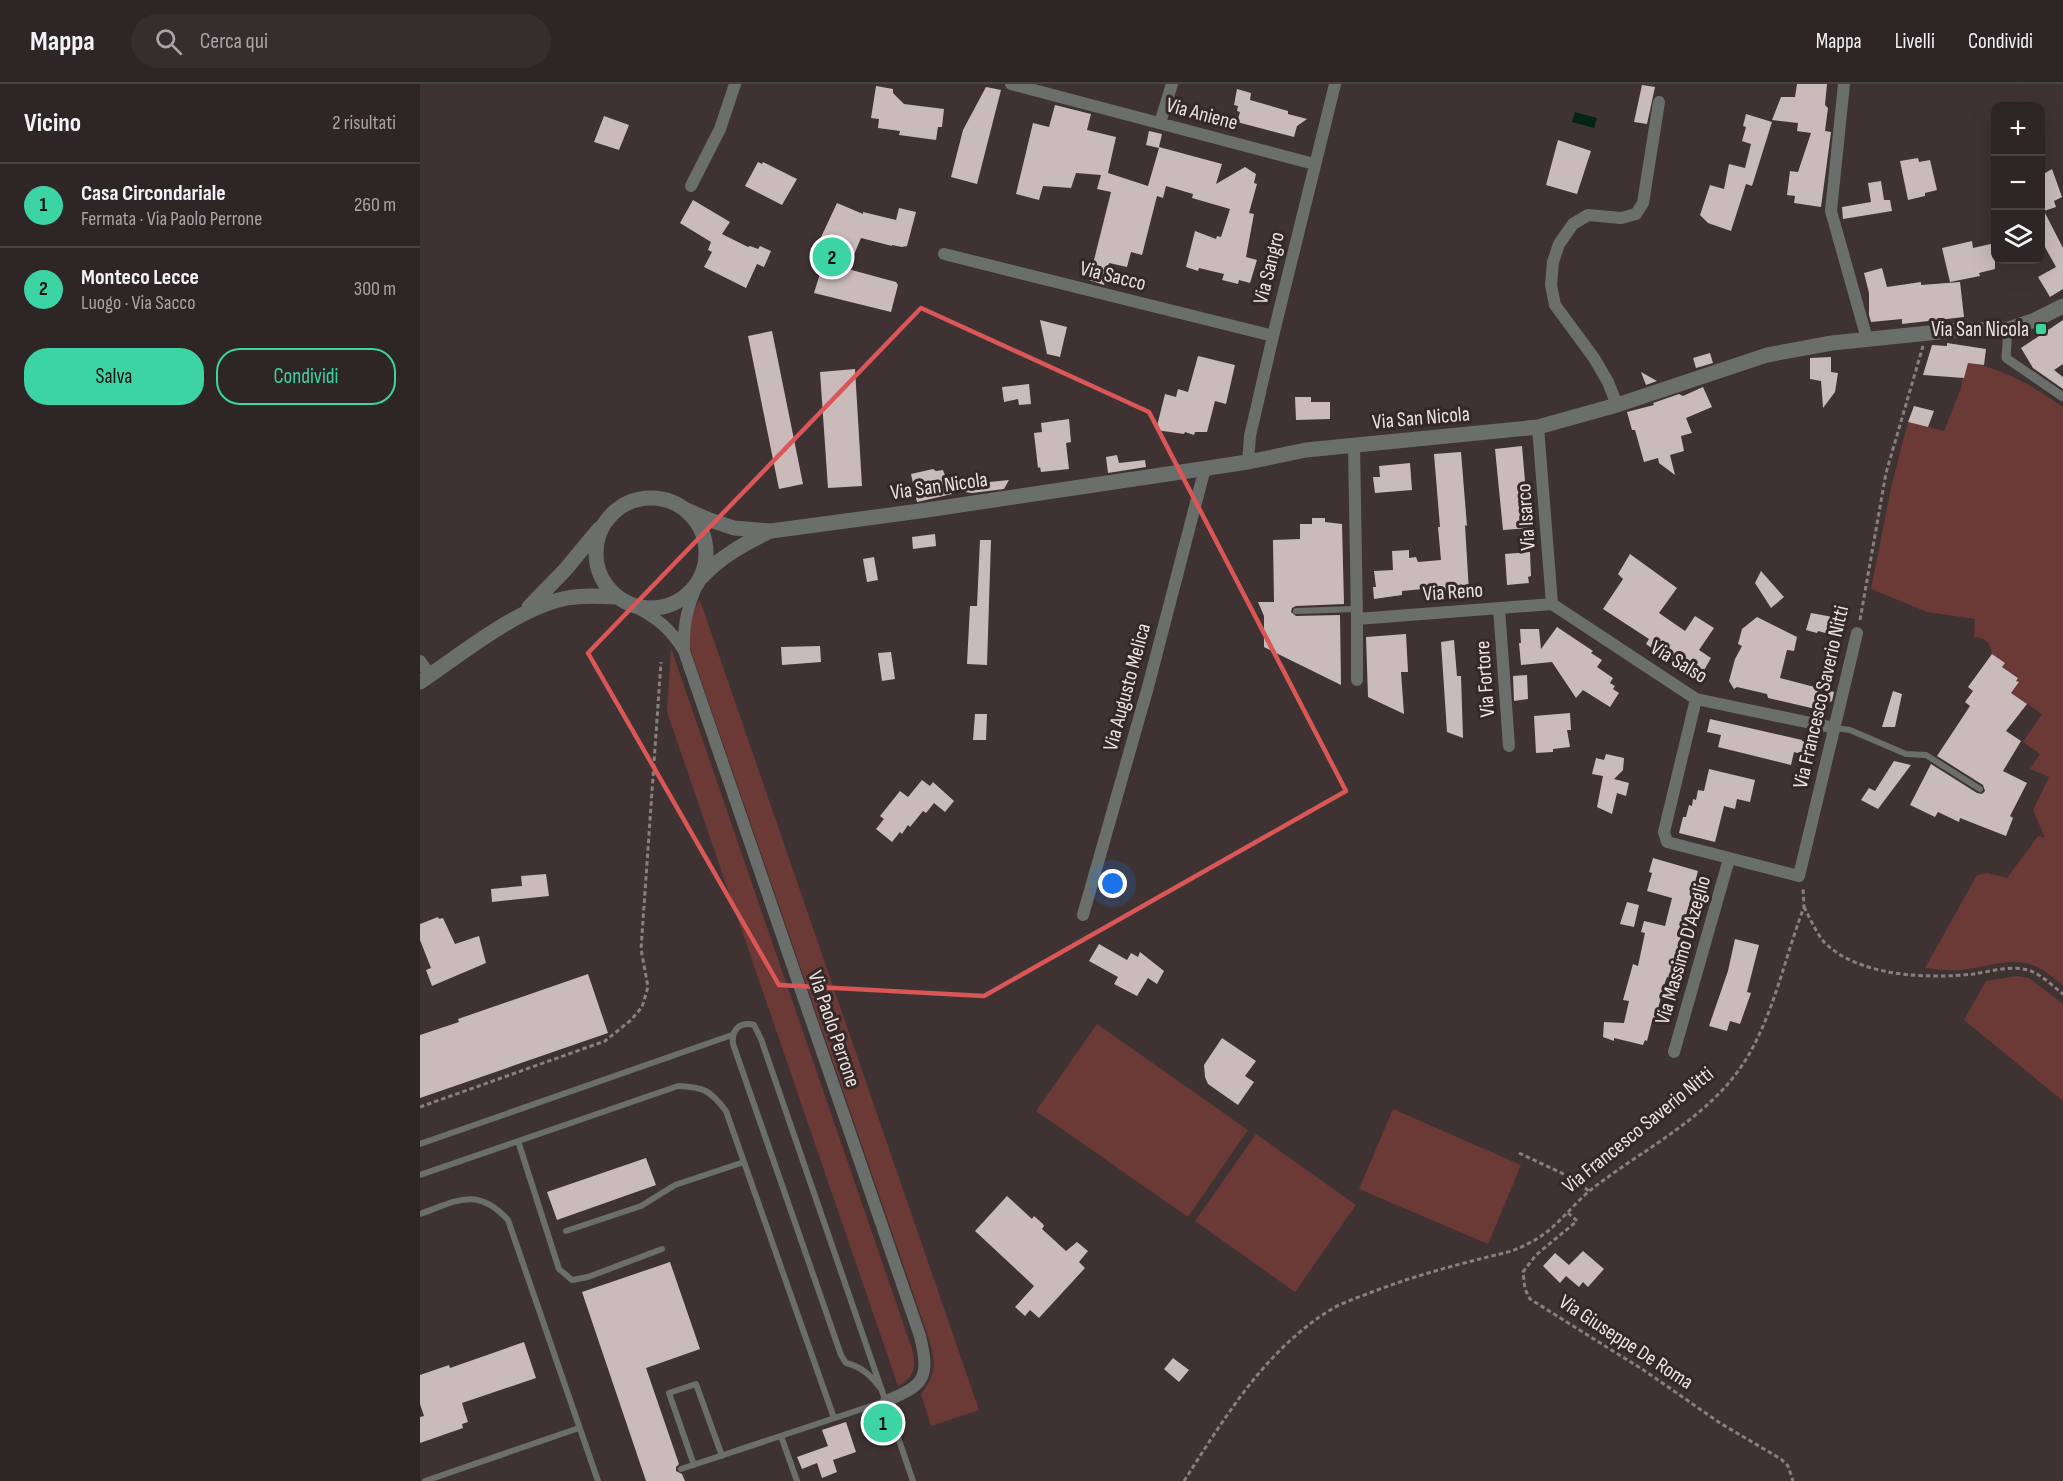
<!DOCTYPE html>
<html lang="it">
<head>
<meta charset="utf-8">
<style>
  :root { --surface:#2e2626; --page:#362e2e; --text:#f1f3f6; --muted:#a7a5a7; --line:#494343; --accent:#3dd4a3 }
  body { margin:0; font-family:"Sofia Sans Condensed",sans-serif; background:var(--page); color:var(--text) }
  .controls { position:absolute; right:18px; top:18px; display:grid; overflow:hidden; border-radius:12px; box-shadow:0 6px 24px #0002 }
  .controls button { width:54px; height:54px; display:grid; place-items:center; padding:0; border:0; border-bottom:2px solid var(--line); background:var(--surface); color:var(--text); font:30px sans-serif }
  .you { position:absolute; left:693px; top:800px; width:21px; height:21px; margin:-15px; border:4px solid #fff; border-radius:50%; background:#1a73e8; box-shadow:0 0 0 9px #1a73e833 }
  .badge { display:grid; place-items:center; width:39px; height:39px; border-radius:50%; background:var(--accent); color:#111; font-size:20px; font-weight:700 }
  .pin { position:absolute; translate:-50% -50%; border:3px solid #fff; box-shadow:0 2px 6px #0006 }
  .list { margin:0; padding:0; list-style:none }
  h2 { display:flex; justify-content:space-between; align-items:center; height:78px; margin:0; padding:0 24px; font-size:26px }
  h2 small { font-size:20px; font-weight:400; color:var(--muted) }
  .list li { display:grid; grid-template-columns:39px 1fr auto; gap:18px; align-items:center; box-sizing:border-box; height:84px; padding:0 24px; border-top:2px solid var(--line) }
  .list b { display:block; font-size:22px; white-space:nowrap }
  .list p { margin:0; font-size:20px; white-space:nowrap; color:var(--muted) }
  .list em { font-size:20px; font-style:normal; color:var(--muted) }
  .actions { display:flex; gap:12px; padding:18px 24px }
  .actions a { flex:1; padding:14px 0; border:2px solid var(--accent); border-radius:24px; text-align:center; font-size:21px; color:var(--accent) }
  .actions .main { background:var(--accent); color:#111 }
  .icon { flex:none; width:33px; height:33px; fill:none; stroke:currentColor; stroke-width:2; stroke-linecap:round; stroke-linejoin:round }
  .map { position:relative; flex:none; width:1643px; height:1397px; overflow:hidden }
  header { display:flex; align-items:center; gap:36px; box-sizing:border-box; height:84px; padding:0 30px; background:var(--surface); border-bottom:2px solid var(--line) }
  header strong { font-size:28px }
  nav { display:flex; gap:33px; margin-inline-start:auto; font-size:21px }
  .search { width:420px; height:54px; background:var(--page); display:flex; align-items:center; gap:15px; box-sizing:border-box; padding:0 21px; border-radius:33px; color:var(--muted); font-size:22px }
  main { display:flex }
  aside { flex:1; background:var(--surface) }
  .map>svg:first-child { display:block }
</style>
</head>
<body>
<header>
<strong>Mappa</strong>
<div class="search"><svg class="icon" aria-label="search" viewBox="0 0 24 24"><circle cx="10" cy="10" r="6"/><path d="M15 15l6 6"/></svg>Cerca qui</div>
<nav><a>Mappa</a><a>Livelli</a><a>Condividi</a></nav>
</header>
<main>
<aside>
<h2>Vicino<small>2 risultati</small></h2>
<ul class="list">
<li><span class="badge">1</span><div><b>Casa Circondariale</b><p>Fermata · Via Paolo Perrone</p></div><em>260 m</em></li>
<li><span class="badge">2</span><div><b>Monteco Lecce</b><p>Luogo · Via Sacco</p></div><em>300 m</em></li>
</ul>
<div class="actions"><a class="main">Salva</a><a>Condividi</a></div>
</aside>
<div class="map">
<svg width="1643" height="1397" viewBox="0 0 1643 1397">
  <rect width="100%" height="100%" fill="#3e3332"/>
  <path fill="#6b3936" d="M1546,278C1583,284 1613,302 1643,323V901C1633,894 1624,885 1612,881C1590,873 1564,884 1542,886C1530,887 1517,885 1505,884L1557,791L1567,789L1587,794L1618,752L1625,754L1613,726L1629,693L1610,685L1620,670L1603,658L1622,630L1591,609L1599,599L1596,597L1598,593L1582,583L1585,579L1572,570C1570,558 1566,554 1554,553L1555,535L1507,528L1451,505L1471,404L1488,338L1524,347L1541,304Z
    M280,516L559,1326L511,1342L501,1310C515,1292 516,1280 510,1258L271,567C267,549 269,531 280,516Z
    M251,564L492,1265C497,1282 494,1294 478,1302L247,628Z
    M1597,892L1609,894L1643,920V1017L1544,936L1566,897Z
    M677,940L828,1046L768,1133L616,1027Z
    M973,1025L1101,1081L1068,1160L939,1105Z
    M836,1050L936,1121L875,1208L775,1137Z"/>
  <path fill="#032419" d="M1155,28L1177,34L1174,44L1152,38Z"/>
  <path fill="#c9bbba" d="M1377,0H1407L1405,21L1408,24L1405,47L1411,48L1401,123L1374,119L1375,112L1367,111L1370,87L1378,88L1391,49L1377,47L1378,39L1352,36L1361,13H1375Z
    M1222,1L1235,3L1227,40L1214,38Z
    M456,2L473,5V9L484,20L524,25L522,43H518L516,56L479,51L480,47L458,44L459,35L451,34Z
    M566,3L581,6L557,100L531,93L543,46Z
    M817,5L831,9L830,16L868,27V30L887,35L877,42L874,53L817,38L820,28L817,27L818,22L814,21Z
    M635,21L671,30L667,46L696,53L688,89L728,102L739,64L726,61L729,47L742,50L739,63L802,80L796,100L825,83L836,90L834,99L837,100L829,129L834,130L826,173L837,176L830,199L819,196L818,200L802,196L804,190L779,184L778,187L766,183L775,147L796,155L797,152L801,153L810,125L772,114L773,110L746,102L743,114L737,112L722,171L711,168L707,183L689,179L684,201L669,196L691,108L677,105L681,91L656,89L651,104L623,102L619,116L596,110L613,39L629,43Z
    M1326,30L1352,38L1332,102L1326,100L1311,147L1288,139L1280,131L1290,101L1304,105L1309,80L1325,84L1331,60L1322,57L1326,43L1323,42Z
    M184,32L209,41L199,66L174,58Z
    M1138,56L1171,67L1157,110L1126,101Z
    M1498,74L1499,78L1510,76L1517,106L1505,109V112L1488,116L1480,77Z
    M338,78L342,80L343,78L377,95L362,121L325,102Z
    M1632,85L1642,113L1634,117L1636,123L1624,127L1643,164V205L1630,213L1618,193L1636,183L1620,154V92Z
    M1461,97L1464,116H1470L1472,127L1423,135L1422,123L1451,118L1448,99Z
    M273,116L310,138L302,150L328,163L330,162L338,165L340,162L351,167L344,183L337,180L326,204L284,183L292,168L288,166L291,158L260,139Z
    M417,119L443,130V128L476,136L479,124L496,128L487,162L482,163L472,161V162L441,154L428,185L476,198L478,201L471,228L394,209L403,180L396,177L400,168L395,166Z
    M1552,157L1553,164L1575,159V185L1559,189L1560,192L1530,198L1522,164Z
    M1462,184L1467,203L1501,198V201L1540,198L1544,233L1482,240V235L1451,238L1449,231V209L1444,189Z
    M620,236L647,243L640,273L627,270Z
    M1643,236V280L1634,286L1643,293V305L1613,284L1601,264Z
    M352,247L383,400L359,405L328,252Z
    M1527,259L1566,265L1564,281L1548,279L1544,294L1503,291L1512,261L1527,262Z
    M1290,269L1293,279L1276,284L1273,274Z
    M778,272L815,281L806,320L795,317L787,348H775L774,351L765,348L764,350L736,346L745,310L756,313L758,305L768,308Z
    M1411,273V288L1418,289L1415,308L1403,324L1401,297L1390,295V274Z
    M435,285L442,402L408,404L400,288Z
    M1221,288L1237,297L1226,301Z
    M609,300L611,320L599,321L598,315L584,318L582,303Z
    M1283,303L1292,323L1266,334L1272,349L1261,352L1264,367L1250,371L1255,391L1239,379L1238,374L1224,378L1215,346H1212L1207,328L1234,321L1233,319L1259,310L1263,312Z
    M875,313H891V318H910V335L876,336Z
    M1494,322L1514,327L1508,343L1488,338Z
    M649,335L651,358L646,359L649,385L621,388L620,383L618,384L614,349L622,348L621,339Z
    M1102,362L1109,444L1083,446L1075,365Z
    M1041,368L1047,442L1045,441L1049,508H1013V504L982,507V511L954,515L953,503H956L954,487L973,486L972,467L989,466V474L996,473L998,478L1021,476L1018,443H1020L1014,370Z
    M697,371L699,379L725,376L726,383L688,389L686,373Z
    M990,379L992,406L955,409L953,393H960L959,382Z
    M513,385L516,387L523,386L530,406V402L589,396L584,405L552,409L531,406L532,410L497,418L491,390Z
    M892,434H905V438L922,440L924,520L876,522L872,524L871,528L876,532L920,531L921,601L844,563V532L838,518H854L853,456L880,455V440H892Z
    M515,450L516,462L493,465L492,453Z
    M560,456H571L567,581L547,580L550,522H557Z
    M1110,468L1111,492L1108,493L1109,499L1087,501L1085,470Z
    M1210,470L1257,504L1239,529L1265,547L1275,532L1294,544L1279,566L1291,574L1279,595L1260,584L1226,560L1229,555L1183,525L1203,495L1198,490Z
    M454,473L458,496L447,498L443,475Z
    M1341,487L1364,513L1351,524L1335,499Z
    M1391,529L1424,535L1420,553L1398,547L1397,549L1386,546Z
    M1337,533L1377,553L1374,567L1367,566L1360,594L1414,608L1412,617L1401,622L1400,626L1348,614L1347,610L1317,603L1314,605L1309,597L1315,575L1322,562L1318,560L1322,545Z
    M1137,543L1173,567L1171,569L1182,576L1177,583L1193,594L1190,599L1195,602L1193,605L1199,609L1190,623L1163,606L1156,614L1132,578L1101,581L1099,559H1101L1100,545H1119L1121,565Z
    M986,550L988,588H981L984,630L948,613L946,553Z
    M1034,556L1037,592H1041L1043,654L1027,648L1021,558Z
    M400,562L401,578L362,581L361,563Z
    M471,568L475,595L462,597L458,569Z
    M1572,570L1585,579L1582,583L1598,594L1596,597L1599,598L1591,609L1607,620L1586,647L1601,657L1583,687L1607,699L1590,732L1593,734L1586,752L1540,734L1539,738L1518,728L1515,733L1490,721L1511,680L1557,709L1562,710L1565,707L1563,701L1517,672L1550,622L1545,618L1553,607L1548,603Z
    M1107,591L1108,615L1094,617L1093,592Z
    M1473,607L1482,610L1475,643H1462Z
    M1150,629L1151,646H1147L1150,663L1133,665V668L1116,669L1114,632Z
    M555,630H567L566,656H553Z
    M1290,635L1382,656V657L1392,660L1388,672L1374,668L1371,681L1298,663L1301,651L1287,648Z
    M1186,670L1204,674L1203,686L1194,695L1209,699L1206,712L1197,709L1192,730L1177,723L1183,692L1172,690L1176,674L1184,676Z
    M1474,677L1491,681L1458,725L1441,716L1449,704L1455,707Z
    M1289,685L1335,696L1330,718L1317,715L1315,725L1304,722L1295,758L1259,749L1263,733H1266L1269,721L1272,722L1273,715L1276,716L1278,706L1284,707Z
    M502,696L510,702L513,698L534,717L525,728L514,719L506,729L503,727L490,743L488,741L482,750L480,748L472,758L456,745L464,735L460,732L480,707L488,713Z
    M1233,774L1278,787L1250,894L1247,893L1244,901L1235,937H1232L1227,957L1225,956L1223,961L1194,954V957L1183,953L1184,938L1204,939L1209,917L1203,916L1213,880L1218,882L1225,849L1221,848L1224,837L1245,842L1252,814L1227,807L1232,789L1229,788Z
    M126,790L129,812L72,818L71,805L102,802L101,792Z
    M1207,818L1219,821L1214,843L1200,840Z
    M18,833L19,835L23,834L35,860L59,852L66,879L12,902L6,886L11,884L0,856V840Z
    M1315,855L1339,861L1327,908L1331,909L1320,940L1310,937L1307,947L1289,942L1308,887Z
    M679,860L707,876L711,869L718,873L720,868L744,887L737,900L728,894L717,912L694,900L698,893L669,877Z
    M168,890L188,949L0,1014V951L39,938L38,935Z
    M802,954L836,977L825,992L834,998L818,1021L788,1000L785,993L784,981Z
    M226,1074L236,1101L137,1136L127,1108Z
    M587,1112L612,1135L614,1132L623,1140L624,1142L622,1145L646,1167L657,1158L668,1167L659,1178L665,1184L619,1234L610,1226L605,1232L595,1223L614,1202L555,1147Z
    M1163,1167L1184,1185L1168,1203L1163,1198L1159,1203L1146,1192L1140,1199L1123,1182L1135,1169L1149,1181Z
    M250,1178L280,1265L226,1284L259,1380L256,1383V1387L262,1390L265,1397H226L162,1208Z
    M104,1258L116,1294L42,1319L48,1338L42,1340L43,1344L0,1359V1333L4,1332L0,1320V1291L29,1281L30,1284Z
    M753,1274L769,1286L759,1298L744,1285Z
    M426,1338L436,1368L413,1376L417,1388L402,1394L397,1379L382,1385L377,1373L408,1362L402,1346Z"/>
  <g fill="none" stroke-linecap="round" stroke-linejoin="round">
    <path stroke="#897f7e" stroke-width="3" stroke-dasharray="4.5 3" stroke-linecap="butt" d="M1440,536L1466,389L1503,262
      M1384,823C1390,834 1396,849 1405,859C1440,893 1509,895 1554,890C1572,887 1597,880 1613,888C1624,893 1634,903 1643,910
      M0,1023L185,957L211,936L222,923L228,903L221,865L241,578
      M1099,1069L1150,1093L1169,1107
      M1148,1129L1157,1137L1116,1171L1103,1188L1105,1205L1110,1215L1225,1287L1300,1339L1361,1375L1368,1382L1373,1397
      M764,1397C804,1335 843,1269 907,1228C920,1219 937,1214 952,1208C999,1190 1043,1179 1092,1167C1104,1162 1117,1156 1128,1147C1145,1133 1159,1114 1177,1101C1226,1064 1286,1034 1321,983C1353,936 1364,875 1384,823L1383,803"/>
    <path stroke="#6a6f6c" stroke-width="6" d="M876,527L936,525
      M1415,644L1430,646L1486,670L1506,671L1560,705
      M98,1057L139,1185L152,1196L168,1193L242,1165
      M0,1060L312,951
      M0,1091L258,1002C284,1003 290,1006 306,1027L414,1334
      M0,1130C37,1117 57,1102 88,1136L178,1397
      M146,1147L221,1122L255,1101L324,1078
      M462,1306C452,1293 443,1283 426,1279L421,1271L313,960C311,946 320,937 334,941L341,955L493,1397
      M361,1352L377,1397
      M274,1381L249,1309L276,1300L302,1372
      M261,1385L466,1317
      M5,1397L159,1344"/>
    <path stroke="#6a6f6c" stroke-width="9" d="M1588,245L1586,274L1643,313"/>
    <path stroke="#6a6f6c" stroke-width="12" d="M591,0L894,80
      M1424,0L1411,127L1447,255
      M740,39L752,0
      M271,102L300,45L315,0
      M524,170L853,252
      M1197,321L1188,298L1174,274L1135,221L1131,201L1133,178L1139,160L1153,140L1168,131L1201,134L1216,130L1223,119L1239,18
      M1118,343L1132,520
      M934,361L937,535L1132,520
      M828,378L830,352L853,252L915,0
      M1132,520L1276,615L1415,644
      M214,522C237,534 251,545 264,567L500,1252C510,1294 505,1301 466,1317
      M1079,524L1089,662
      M937,535V596
      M264,566C263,538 268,522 279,496
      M0,577L10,591
      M1276,615L1244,748L1247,758L1379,792L1437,549
      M663,831L728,603L785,384
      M1254,968L1309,775"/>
    <path stroke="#6a6f6c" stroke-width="15" d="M176 469a55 55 0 1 1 110 0a55 55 0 1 1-110 0Z
      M264,425L287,435L314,444L351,447L507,426L828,378L886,366L1118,343L1197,321L1347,271L1412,259L1538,246L1588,245L1615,236L1643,222
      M282,493C300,473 324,460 348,448
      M109,523L145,486L179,445
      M0,598C43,569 97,524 147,514C163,511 180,512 197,513"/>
  </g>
  <path fill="none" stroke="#db5656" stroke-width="4.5" stroke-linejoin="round" d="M501,224L729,328L926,707L564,912L359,901L168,569Z"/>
  <rect fill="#3dd4a3" stroke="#342928" stroke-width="2" x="1615" y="239" width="12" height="12" rx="3"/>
  <g text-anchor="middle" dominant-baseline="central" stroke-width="6" stroke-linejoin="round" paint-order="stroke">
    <g font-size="21" fill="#eae2e1" stroke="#342928">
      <text transform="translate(782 30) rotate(15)">Via Aniene</text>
      <text transform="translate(849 184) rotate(-76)">Via Sangro</text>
      <text transform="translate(693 192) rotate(14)">Via Sacco</text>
      <text transform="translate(1001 334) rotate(-5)">Via San Nicola</text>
      <text transform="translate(519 402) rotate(-8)">Via San Nicola</text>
      <text transform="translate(1106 433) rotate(-94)">Via Isarco</text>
      <text transform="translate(1033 508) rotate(-4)">Via Reno</text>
      <text transform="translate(1259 578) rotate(31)">Via Salso</text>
      <text transform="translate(1065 595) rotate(-94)">Via Fortore</text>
      <text transform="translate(707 603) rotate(-75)">Via Augusto Melica</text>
      <text transform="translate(1401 613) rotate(-77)">Via Francesco Saverio Nitti</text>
      <text transform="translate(1263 866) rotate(-74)">Via Massimo D'Azeglio</text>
      <text transform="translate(414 945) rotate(71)">Via Paolo Perrone</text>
      <text transform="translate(1218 1046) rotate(-39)">Via Francesco Saverio Nitti</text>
      <text transform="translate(1206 1258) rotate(33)">Via Giuseppe De Roma</text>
    </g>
    <g font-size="21" fill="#eae2e1" stroke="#342928" text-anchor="end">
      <text x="1609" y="245">Via San Nicola</text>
    </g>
  </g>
</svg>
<div class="controls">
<button>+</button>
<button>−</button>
<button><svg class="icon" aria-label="layers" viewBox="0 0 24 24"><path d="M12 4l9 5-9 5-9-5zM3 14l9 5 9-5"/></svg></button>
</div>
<div class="you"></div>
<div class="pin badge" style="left:463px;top:1339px">1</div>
<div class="pin badge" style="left:412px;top:173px">2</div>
</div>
</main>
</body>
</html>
